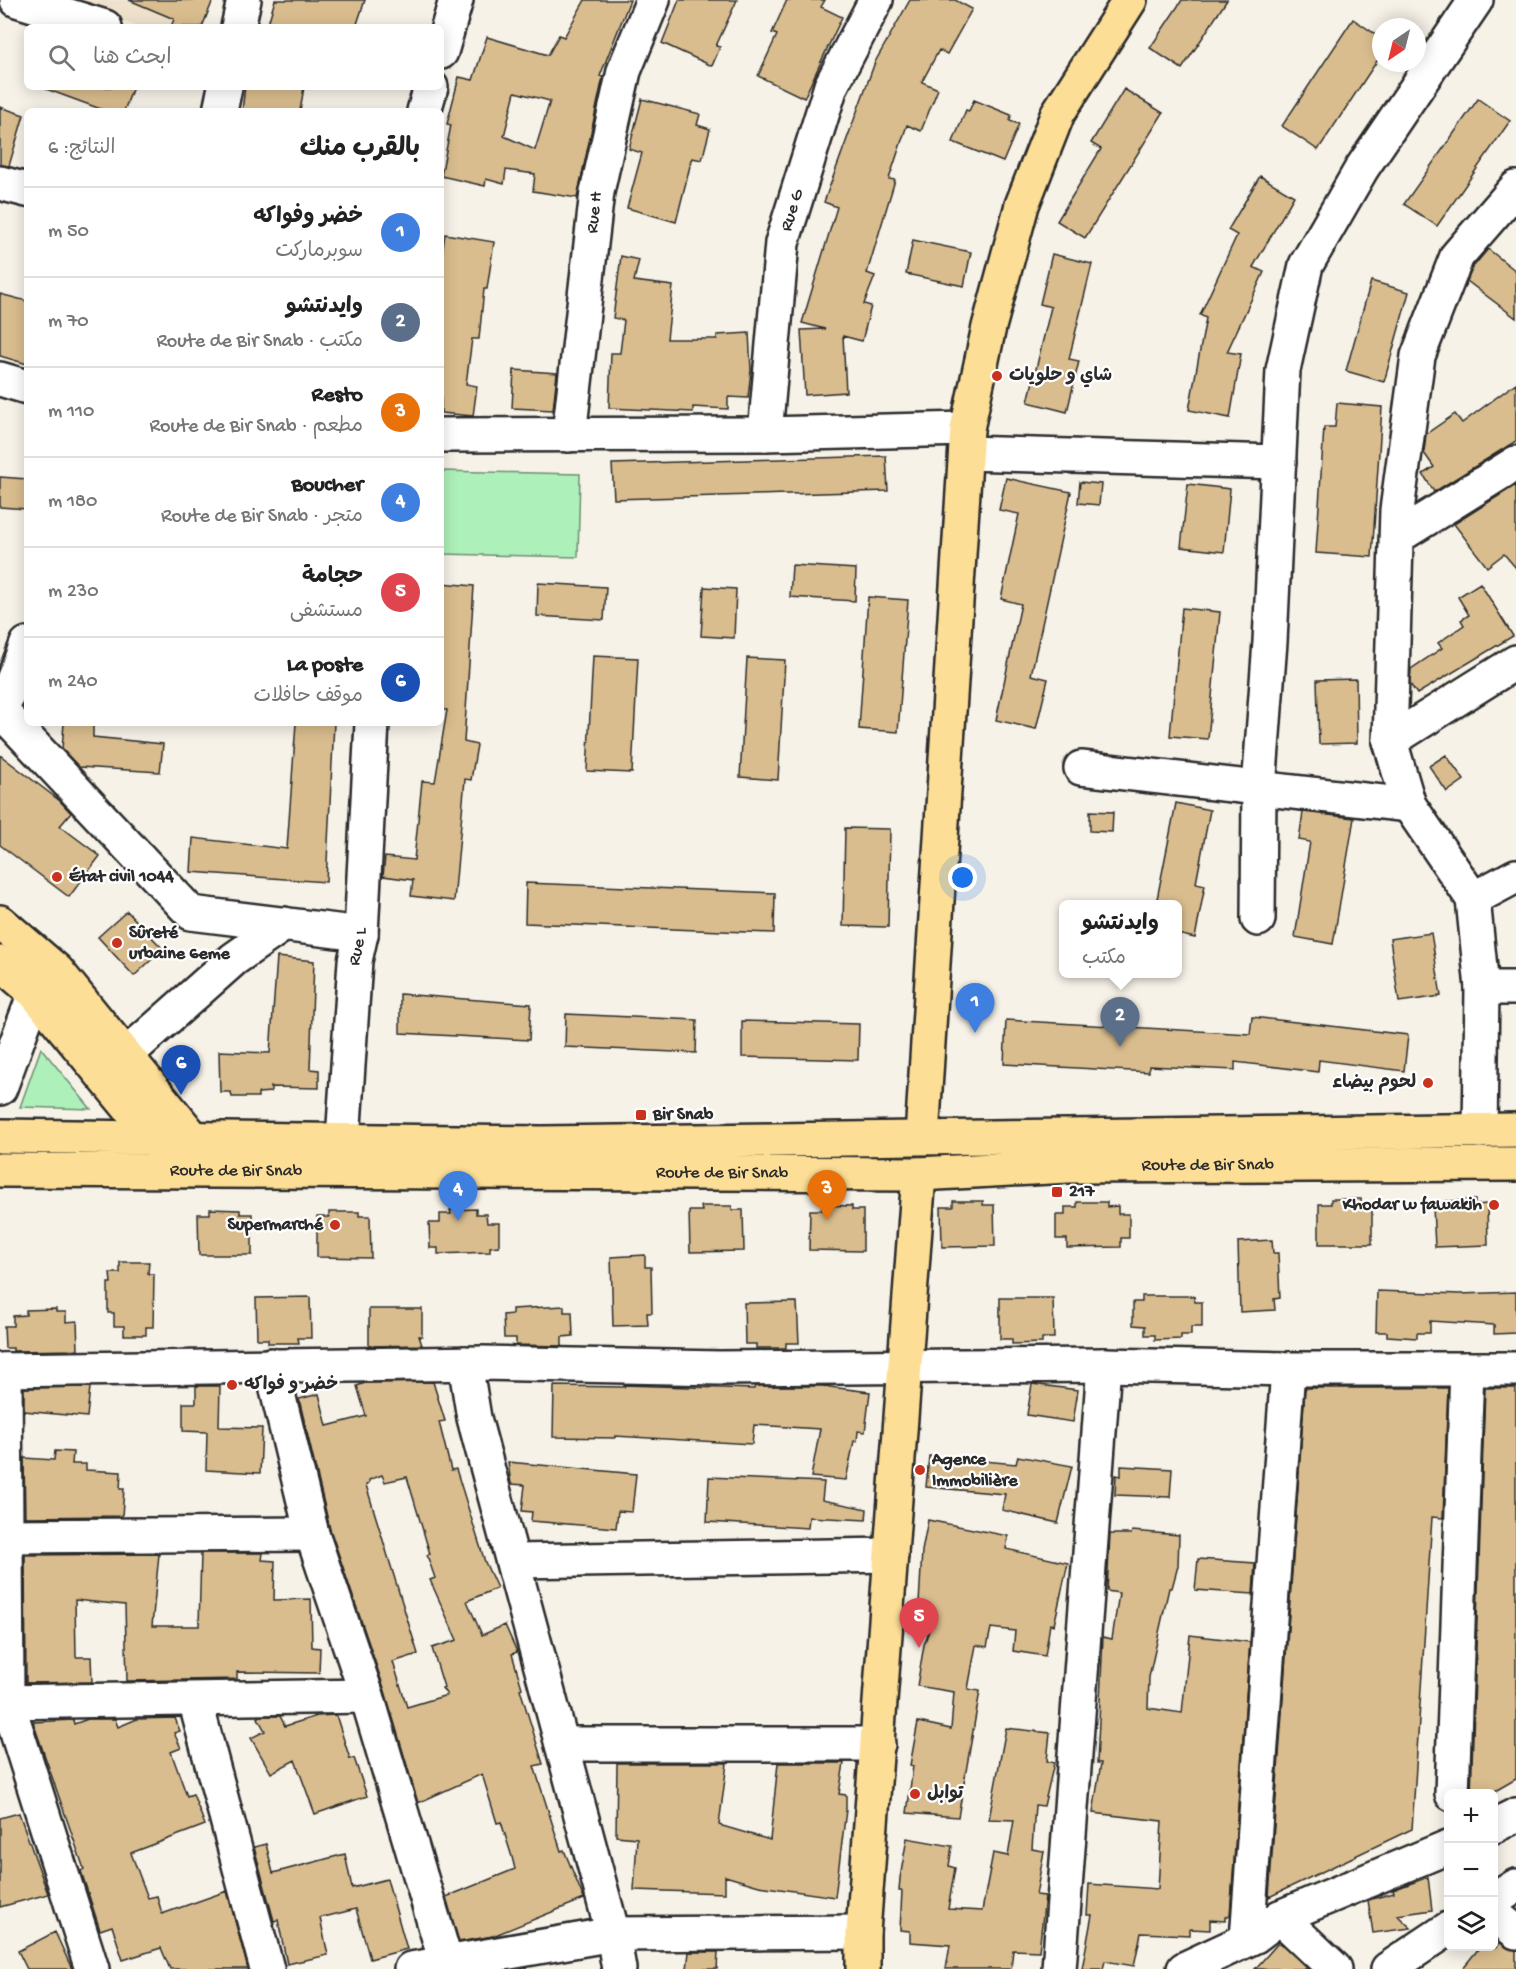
<!DOCTYPE html>
<html lang="ar">
<head>
<meta charset="utf-8">
<style>
  :root { --surface:#fff; --page:#f6f6f6; --text:#222; --muted:#767676; --line:#e0e0e0; --accent:#c8321e }
  body { margin:0; font-family:"Gochi Hand","Playpen Sans Arabic",sans-serif; background:var(--page); color:var(--text); direction:rtl }
  .controls { position:absolute; right:18px; bottom:18px; display:grid; overflow:hidden; border-radius:9px; box-shadow:0 3px 15px #0003 }
  .controls button { width:54px; height:54px; display:grid; place-items:center; padding:0; border:0; border-bottom:2px solid var(--line); background:var(--surface); color:var(--text); font:30px sans-serif }
  .compass { position:absolute; left:1372px; top:18px; width:54px; height:54px; border-radius:50%; background:var(--surface); box-shadow:0 3px 15px #0003; rotate:215deg }
  .you { position:absolute; left:963px; top:878px; width:21px; height:21px; margin:-15px; border:4px solid #fff; border-radius:50%; background:#1a73e8; box-shadow:0 0 0 9px #1a73e833 }
  .badge { display:grid; place-items:center; width:39px; height:39px; border-radius:50%; background:var(--accent); color:#fff; font-size:20px; font-weight:700 }
  .pin { position:absolute; translate:-50% -50px; filter:drop-shadow(0 2px 3px #0008) }
  .pin::after { content:''; position:absolute; top:32px; width:21px; height:18px; background:inherit; clip-path:polygon(0 0,100% 0,50% 100%) }
  .popup { position:absolute; left:1059px; top:900px; width:123px; height:78px; box-sizing:border-box; display:grid; place-content:center; border-radius:9px; background:var(--surface); filter:drop-shadow(0 2px 4px #0005); font-size:20px; white-space:nowrap; color:var(--muted) }
  .popup b { font-size:22px; color:var(--text) }
  .popup::after { content:''; position:absolute; left:50%; top:100%; margin-left:-12px; border:12px solid transparent; border-top-color:var(--surface) }
  .list { margin:0; padding:0; list-style:none }
  h2 { display:flex; justify-content:space-between; align-items:center; height:78px; margin:0; padding:0 24px; font-size:26px }
  h2 small { font-size:20px; font-weight:400; color:var(--muted) }
  .list li { display:grid; grid-template-columns:39px 1fr auto; gap:18px; align-items:center; box-sizing:border-box; height:90px; padding:0 24px; border-top:2px solid var(--line) }
  .list b { display:block; font-size:22px; white-space:nowrap }
  .list p { margin:0; font-size:20px; white-space:nowrap; color:var(--muted) }
  .list em { font-size:20px; font-style:normal; color:var(--muted) }
  .icon { flex:none; width:33px; height:33px; fill:none; stroke:currentColor; stroke-width:2; stroke-linecap:round; stroke-linejoin:round }
  .map { position:relative; flex:none; width:1516px; height:1969px; overflow:hidden; direction:ltr }
  .search { position:absolute; background:var(--surface); box-shadow:0 3px 15px #0003; left:24px; top:24px; width:420px; height:66px; display:flex; align-items:center; gap:15px; box-sizing:border-box; padding:0 21px; border-radius:9px; color:var(--muted); font-size:22px }
  .panel { position:absolute; background:var(--surface); box-shadow:0 3px 15px #0003; left:24px; top:108px; width:420px; height:618px; border-radius:9px; direction:rtl }
  .map>svg:first-child { display:block }
</style>
</head>
<body>
<div class="map">
<svg width="1516" height="1969" viewBox="0 0 1516 1969">
  <rect width="100%" height="100%" fill="#f7f2e8"/>
  <filter id="ink" filterUnits="userSpaceOnUse"><feTurbulence type="fractalNoise" baseFrequency=".0167" numOctaves="2"/><feDisplacementMap in="SourceGraphic" scale="12" xChannelSelector="R" yChannelSelector="G"/><feConvolveMatrix kernelMatrix="1 2 1 2 8 2 1 2 1" color-interpolation-filters="sRGB"/></filter>
  <g filter="url(#ink)">
    <path fill="#eee2cd" d="M67,0H206L196,27H139Z"/>
    <path fill="#aef0b9" stroke="#6c8e72" stroke-width="1.5" d="M441,471L580,474L578,557L441,554Z
      M41,1048L91,1109L20,1107Z"/>
    <path fill="#d9bd8e" stroke="#2b2b2b" stroke-width="1.5" fill-rule="evenodd" d="M129,0H213L202,27H171L174,19Z
      M275,0H365L356,27H267Z
      M585,0H630L600,76L603,77L577,198L533,191L535,174L506,170L504,184L486,179L485,186L441,176L451,125L447,124L459,77L473,80L487,37L548,55L559,35L564,37ZM515,92L550,101L535,150L504,136Z
      M679,0H737L716,46L720,47L712,66L662,43Z
      M787,0H825L821,7L842,17L804,98L758,76L777,35L772,33Z
      M910,0H955L972,9L947,54L939,50L922,82L938,89L921,131L907,125L889,179L895,180L867,273L875,276L864,304L871,306L862,341L843,336L846,392L805,395L801,330L825,329L802,323L837,207L824,202L875,62Z
      M1182,0H1227L1182,69L1150,48Z
      M1353,19L1381,38V55L1318,150L1282,126Z
      M46,87H133L124,111H106L46,89Z
      M245,87H304L300,111H242Z
      M1124,89L1163,113L1085,238L1057,221L1101,149L1091,143Z
      M642,99L700,114L697,125L710,129L702,160L692,158L676,222L627,208L642,153L629,149Z
      M1478,99L1510,121L1437,226L1404,204Z
      M974,100L1011,115L1010,121L1019,124L1003,162L953,142L966,110L969,111Z
      M0,107L24,115L9,166L0,165Z
      M1260,176L1294,196L1253,267L1264,272L1227,352L1241,354L1230,418L1189,410L1206,318L1200,315L1237,235L1228,230Z
      M445,234L494,242L487,289H484L479,339H472L466,384L477,386L473,416L441,413V261Z
      M913,240L971,252L964,286L906,274Z
      M1488,249L1516,271V318L1467,281L1473,267Z
      M1052,254L1092,264L1069,359L1079,361L1067,412L1028,402L1051,307L1040,304Z
      M621,256L639,260L634,281L673,286L667,339H717V335L749,333L751,370L748,398L728,397V409L693,407V412L609,408L611,353H620L624,320L613,318Z
      M1371,281L1409,292L1384,382L1346,371Z
      M0,294L27,301V364L0,356Z
      M514,370L557,373L553,410L512,408Z
      M1516,383V441L1434,492L1423,474L1434,467L1424,453L1426,434L1455,414L1462,423Z
      M1337,403L1382,407L1372,557L1316,553L1324,427H1335Z
      M886,456L888,491L614,499L612,464Z
      M0,477L27,479V509L0,507Z
      M1006,478L1071,492L1031,675L1048,679L1036,729L996,720L1021,604L1001,599L1019,514L999,510Z
      M1080,482L1101,484L1099,505L1078,503Z
      M1188,484L1230,489L1224,552L1181,547Z
      M1516,485V568L1504,554L1487,567L1454,524Z
      M792,565L856,569L855,601L790,597Z
      M441,583L474,586L464,742L477,745L471,780L465,779L454,901L411,896L413,880L383,876L385,857L414,860L422,781L435,782L447,710H441Z
      M538,583L606,587L604,620L537,616Z
      M1480,583L1513,636L1417,694L1410,684L1411,669L1442,648L1438,643L1464,625L1461,620L1469,615L1458,597Z
      M704,587L736,589L734,638L701,636Z
      M868,597L908,600L898,732L859,729Z
      M1182,608L1220,612L1208,739L1170,736Z
      M593,656L638,658L632,773L587,771Z
      M747,658L785,660L778,780L740,777Z
      M1356,679L1357,743L1319,744L1317,680Z
      M64,723H93V737L163,744L160,772L79,767L62,749Z
      M296,723H334L326,882L191,872L193,838L287,849Z
      M0,755L60,801L71,813L60,826L100,856L69,897L0,845Z
      M1446,755L1464,780L1447,792L1429,766Z
      M1176,803L1210,810L1196,883L1205,885L1195,938L1177,934V904H1156Z
      M1090,811L1113,812L1112,832L1090,831Z
      M1303,812L1354,818L1333,944L1295,937L1310,842L1299,840Z
      M845,828L890,829L888,927L843,926Z
      M526,883L775,893L774,933L525,923Z
      M127,911L163,949L134,976L98,937Z
      M1431,933L1441,996L1399,1002L1390,939Z
      M277,957L314,961L310,1069L319,1070V1088L271,1087V1092L258,1093V1097H232L231,1092H220L219,1051L270,1053Z
      M400,994L531,1004L529,1040L400,1033Z
      M566,1014L697,1020L696,1053L565,1047Z
      M1252,1017L1408,1035L1404,1071L1319,1060L1318,1072L1235,1062V1070L1149,1066V1072L1004,1064L1006,1020L1250,1034Z
      M742,1021L859,1024L858,1060L742,1057Z
      M1331,1199H1361V1203H1372V1244H1319V1204H1331Z
      M1475,1200V1205L1487,1204L1488,1245L1435,1247L1433,1207L1445,1206V1201Z
      M953,1201H983V1205H994L995,1246L942,1247L941,1207H953Z
      M1077,1202H1107V1207L1118,1206V1214H1129V1238H1121V1247L1067,1248V1239H1056V1215H1065V1207H1077Z
      M822,1205L852,1206V1210H863V1251L809,1250L810,1210H822Z
      M701,1206H732V1210H743L744,1251L690,1252L689,1211H702Z
      M210,1209L240,1210V1214H252V1255H199L198,1214H210Z
      M476,1209V1214H486L487,1223H499V1246L490,1247V1252L438,1254V1248H430L429,1223H440V1214H451L450,1210Z
      M329,1212H359V1216H370L371,1258L317,1257V1217H329Z
      M1272,1240L1273,1253H1278L1280,1298L1274,1299L1275,1310L1240,1312L1238,1242Z
      M645,1255V1267H651L652,1313H647L648,1325L613,1326L611,1257Z
      M120,1262H149L148,1274H154L153,1327H146V1335H124V1326H114V1313H108V1283H111L110,1273H120Z
      M1377,1291L1460,1294L1516,1292V1333L1494,1334V1325L1430,1321V1333H1417V1338L1387,1336V1332H1376Z
      M1142,1296H1194L1195,1302H1202V1327H1191V1335H1181V1339L1155,1340V1335H1145V1326L1133,1325V1302H1142Z
      M310,1297L311,1338H298L299,1343H268V1339H257L256,1298Z
      M1000,1298H1053L1054,1338H1042V1343L1012,1344V1339H1000Z
      M797,1302L799,1343H786V1348H756V1344H745L744,1303Z
      M564,1306V1312H572L573,1336L562,1337V1346L516,1345V1338H504L503,1315L512,1314V1309Z
      M56,1309V1312H66V1322L77,1321L78,1350L13,1351V1348H5L4,1326H13V1316L26,1315V1310Z
      M369,1309H422V1336H419L422,1345L369,1346Z
      M433,1382L445,1421L439,1422L451,1470L456,1469L485,1562L497,1588L467,1601L482,1635L505,1625L517,1652L512,1654L522,1688L520,1689L543,1764L534,1766L561,1851L564,1850L584,1899L493,1936L459,1942L446,1897L515,1869L512,1857L501,1822L497,1823L482,1774L418,1803L385,1691L330,1529L299,1399L319,1394L327,1426L366,1416L357,1386L365,1383ZM382,1475L385,1482L407,1477L430,1554L427,1555L435,1578L430,1580L457,1640L432,1648L444,1687L442,1688L447,1695L407,1707L393,1662L418,1654L366,1485L369,1483V1480Z
      M1032,1384L1078,1390L1073,1422L1027,1415Z
      M624,1385L754,1389L755,1386H822L870,1392L865,1432L858,1431L857,1441H854L846,1480L811,1477L820,1429L754,1425L752,1444L615,1436V1438L553,1437L554,1386L624,1387Z
      M196,1386H220L219,1427L262,1428L260,1473L206,1470L207,1432L183,1431V1403H196Z
      M90,1387L87,1417L24,1411V1388Z
      M1305,1388H1448L1443,1518L1432,1517L1412,1829L1269,1897Z
      M1485,1388H1516V1779L1490,1794H1471Z
      M55,1451L73,1452L72,1464H86V1470L121,1472L120,1489H124L122,1516L25,1517L24,1458L54,1460Z
      M929,1456L1016,1464L1018,1456L1072,1466L1058,1523L1002,1510L1005,1494L926,1487Z
      M508,1462L636,1474L632,1512L618,1511L616,1528L531,1521L532,1512L522,1511L525,1485L511,1484Z
      M1121,1466L1172,1469L1170,1497L1115,1495L1116,1475L1121,1476Z
      M709,1477L824,1482L822,1500L867,1509L866,1520L809,1517L808,1528L707,1522Z
      M928,1520L1008,1536L1006,1549L1068,1563L1054,1625L1050,1624L1045,1656L1013,1651L1015,1631L991,1628L987,1647L976,1645L968,1689L980,1691L958,1817L907,1813L913,1766L910,1765L918,1722L951,1729L954,1692L917,1686L924,1645L932,1622L918,1621L922,1551Z
      M1132,1531L1179,1535L1178,1566L1172,1588H1169L1149,1677L1148,1708L1182,1713L1190,1635L1250,1642L1230,1915L1225,1917V1921L1210,1920V1930L1190,1929V1935L1141,1933L1134,1966L1105,1961L1103,1969H1082L1092,1915H1087L1089,1884L1158,1889L1162,1821L1093,1813L1101,1763H1097L1103,1637L1112,1639L1119,1593L1107,1591L1110,1534H1131Z
      M201,1553H263L262,1560L275,1561L274,1600L311,1599L312,1647L320,1648L319,1673L237,1672V1679L127,1681L125,1605L75,1600L76,1657H91L92,1682L26,1683L25,1555L159,1554L152,1626H199Z
      M1198,1559L1255,1563L1253,1594L1195,1590Z
      M336,1715L350,1759L354,1758L367,1796L315,1814L295,1760L271,1773L251,1738L265,1731L258,1718L261,1716H280L285,1726L317,1716Z
      M175,1718L180,1731L174,1733L181,1748L171,1752L187,1796L193,1794L205,1825L131,1853L148,1898L157,1896L162,1914L227,1891L248,1969H170L161,1948L123,1960L112,1926L100,1930L81,1871L84,1869L33,1722L73,1720L74,1724L88,1719H115L118,1727L137,1719Z
      M1006,1728L1050,1733L1047,1761L1054,1763L1044,1806L1035,1805L1032,1849L1044,1851L1036,1895L1045,1896L1039,1951L1013,1950L1011,1969H946L950,1945L910,1942V1931L900,1930L902,1891H899L900,1878L907,1838L952,1846L949,1866L955,1868L948,1909L982,1911L993,1853L1008,1856L1014,1820L989,1819Z
      M617,1763H727L719,1825L770,1840L778,1763H844L839,1794L846,1795V1810L835,1897L759,1886L725,1876V1893L634,1890L637,1838L616,1836Z
      M19,1813L48,1894L0,1907V1818Z
      M266,1844L273,1873L345,1854L352,1888L387,1879L407,1949L370,1959L356,1909L320,1918L328,1955L287,1964L278,1920L274,1921L254,1847Z
      M1428,1877L1432,1910L1397,1915L1411,1928L1373,1933L1368,1900L1394,1893L1393,1890Z
      M55,1932L72,1969H27L18,1951Z
      M1279,1942L1308,1969H1255Z
      M1500,1943L1516,1950V1969H1462L1480,1947L1496,1948Z
      M689,1952H718L717,1969H687Z"/>
    <g fill="none" stroke-linecap="round" stroke-linejoin="round">
      <g stroke="#2b2b2b" stroke-width="38">
        <g id="minor">
          <path d="M17,0L105,27"/>
          <path d="M238,27L244,0"/>
          <path d="M441,52L456,0"/>
          <path d="M220,111L225,87"/>
          <path d="M424,111L431,87"/>
          <path d="M0,183L27,190"/>
          <path d="M0,379L27,387"/>
          <path id="s1" d="M765,434L782,243L831,86L876,0"/>
          <path d="M441,435L765,434L967,429"/>
          <path id="s2" d="M569,435L597,192L624,71L653,0"/>
          <path d="M966,453L1279,462"/>
          <path d="M1397,537L1516,463"/>
          <path d="M2,712L191,913L361,934"/>
          <path d="M0,714L27,644"/>
          <path d="M1390,741L1516,662"/>
          <path d="M1081,768L1409,805"/>
          <path d="M1473,899L1516,876"/>
          <path d="M1258,919L1259,788L1270,642L1283,370L1306,265L1362,168L1476,0"/>
          <path d="M1482,988H1516"/>
          <path d="M127,1054L234,959L284,924"/>
          <path d="M0,1088L35,993"/>
          <path d="M1480,1131L1482,988L1473,899L1409,805L1390,741L1397,510L1418,356L1457,256L1516,188"/>
          <path id="s3" d="M341,1170L355,961L361,934L372,723"/>
          <path d="M465,1363L474,1418L613,1934L619,1969"/>
          <path d="M271,1365L312,1534L367,1696L448,1969"/>
          <path d="M0,1370L482,1363L720,1368L1104,1365L1288,1369H1516"/>
          <path d="M5,1370L7,1701L92,1969"/>
          <path d="M0,1536L312,1534"/>
          <path d="M513,1561L891,1555"/>
          <path d="M195,1700L267,1969"/>
          <path d="M0,1702L367,1696"/>
          <path d="M562,1744H878"/>
          <path d="M1452,1794L1467,1369"/>
          <path d="M1494,1826L1516,1815"/>
          <path d="M1494,1900L1516,1886"/>
          <path d="M1494,1914L1516,1932"/>
          <path d="M1280,1917L1335,1969"/>
          <path d="M1247,1939L1288,1369"/>
          <path d="M411,1969L613,1934L863,1932"/>
          <path d="M1059,1969L1104,1365"/>
          <path d="M1184,1969L1255,1936L1280,1917L1448,1847"/>
          <path d="M1388,1969L1448,1929"/>
        </g>
      </g>
      <g stroke="#2b2b2b" stroke-width="38">
        <g id="major">
          <path d="M0,922L57,971L194,1139L201,1153"/>
          <path d="M0,963L35,993L163,1149"/>
          <path d="M0,1136L542,1143L1516,1130"/>
          <path d="M922,1137L967,429L989,327L1022,205L1058,113L1130,0"/>
          <path id="s4" d="M0,1170L919,1174L1068,1166L1516,1164"/>
          <path d="M863,1969V1932L919,1174"/>
        </g>
      </g>
      <use href="#minor" stroke="#fff" stroke-width="33"/>
      <use href="#major" stroke="#fcde96" stroke-width="33"/>
    </g>
  </g>
  <g fill="#c8321e" stroke="#fff" stroke-width="2">
    <circle cx="997" cy="376" r="6"/>
    <circle cx="57" cy="877" r="6"/>
    <circle cx="117" cy="943" r="6"/>
    <circle cx="1428" cy="1083" r="6"/>
    <rect x="635" y="1109" width="12" height="12" rx="3"/>
    <rect x="1051" y="1186" width="12" height="12" rx="3"/>
    <circle cx="1494" cy="1205" r="6"/>
    <circle cx="335" cy="1225" r="6"/>
    <circle cx="232" cy="1385" r="6"/>
    <circle cx="920" cy="1470" r="6"/>
    <circle cx="915" cy="1794" r="6"/>
  </g>
  <g text-anchor="middle" dominant-baseline="central" stroke-width="4.5" stroke-linejoin="round" paint-order="stroke">
    <g font-size="18" fill="#2b2b2b" stroke="#fff">
      <text stroke="none"><textPath href="#s1" startOffset="226">Rue G</textPath></text>
      <text stroke="none"><textPath href="#s2" startOffset="224">Rue H</textPath></text>
      <text stroke="none"><textPath href="#s3" startOffset="224">Rue L</textPath></text>
      <text stroke="none"><textPath href="#s4" startOffset="1208">Route de Bir Snab</textPath></text>
      <text stroke="none"><textPath href="#s4" startOffset="236">Route de Bir Snab</textPath></text>
      <text stroke="none"><textPath href="#s4" startOffset="722">Route de Bir Snab</textPath></text>
    </g>
    <g font-size="18" font-weight="bold" fill="#2b2b2b" stroke="#fff" text-anchor="start">
      <text x="1009" y="376">شاي و حلويات</text>
      <text x="69" y="877">État civil 1044</text>
      <text x="129" y="933">Sûreté<tspan x="129" dy="21">urbaine 6eme</tspan></text>
      <text x="1416" y="1083" text-anchor="end">لحوم بيضاء</text>
      <text x="653" y="1115">Bir Snab</text>
      <text x="1069" y="1192">217</text>
      <text x="1482" y="1205" text-anchor="end">Khodar w fawakih</text>
      <text x="323" y="1225" text-anchor="end">Supermarché</text>
      <text x="244" y="1385">خضر و فواكه</text>
      <text x="932" y="1460">Agence<tspan x="932" dy="21">Immobilière</tspan></text>
      <text x="927" y="1794">توابل</text>
    </g>
  </g>
</svg>
<div class="controls">
<button>+</button>
<button>−</button>
<button><svg class="icon" aria-label="layers" viewBox="0 0 24 24"><path d="M12 4l9 5-9 5-9-5zM3 14l9 5 9-5"/></svg></button>
</div>
<svg class="compass" viewBox="-18 -18 36 36"><path d="M0-13l5 13h-10z" fill="#e53935"/><path d="M0 13l5-13h-10z" fill="#767676"/></svg>
<div class="you"></div>
<div class="pin badge" style="left:975px;top:1033px;background:#3f7fe0">1</div>
<div class="pin badge" style="left:1120px;top:1047px;background:#5c6f8a">2</div>
<div class="popup"><b>وايدنتشو</b>مكتب</div>
<div class="pin badge" style="left:827px;top:1220px;background:#e8710a">3</div>
<div class="pin badge" style="left:458px;top:1221px;background:#3f7fe0">4</div>
<div class="pin badge" style="left:919px;top:1648px;background:#e0444e">5</div>
<div class="pin badge" style="left:181px;top:1095px;background:#1a4fb4">6</div>
<div class="search"><svg class="icon" aria-label="search" viewBox="0 0 24 24"><circle cx="10" cy="10" r="6"/><path d="M15 15l6 6"/></svg>ابحث هنا</div>
<section class="panel">
<h2>بالقرب منك<small>النتائج: 6</small></h2>
<ul class="list">
<li><span class="badge" style="background:#3f7fe0">1</span><div><b>خضر وفواكه</b><p>سوبرماركت</p></div><em>50 m</em></li>
<li><span class="badge" style="background:#5c6f8a">2</span><div><b>وايدنتشو</b><p>مكتب · Route de Bir Snab</p></div><em>70 m</em></li>
<li><span class="badge" style="background:#e8710a">3</span><div><b>Resto</b><p>مطعم · Route de Bir Snab</p></div><em>110 m</em></li>
<li><span class="badge" style="background:#3f7fe0">4</span><div><b>Boucher</b><p>متجر · Route de Bir Snab</p></div><em>180 m</em></li>
<li><span class="badge" style="background:#e0444e">5</span><div><b>حجامة</b><p>مستشفى</p></div><em>230 m</em></li>
<li><span class="badge" style="background:#1a4fb4">6</span><div><b>La poste</b><p>موقف حافلات</p></div><em>240 m</em></li>
</ul>
</section>
</div>
</body>
</html>
